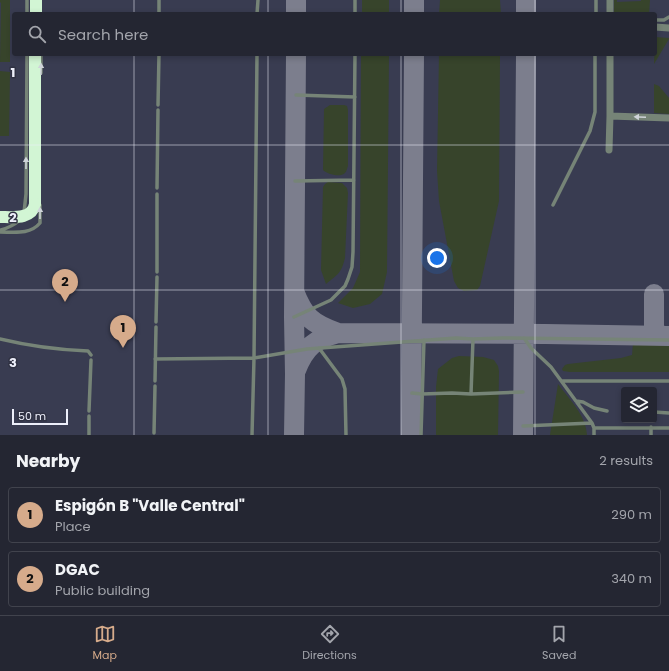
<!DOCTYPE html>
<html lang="en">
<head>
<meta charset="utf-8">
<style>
  :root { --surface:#242632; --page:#30323e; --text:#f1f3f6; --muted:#a3a5ac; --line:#41434d; --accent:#d6ab8b }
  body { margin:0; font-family:Poppins,sans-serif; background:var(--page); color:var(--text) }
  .controls { position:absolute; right:12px; bottom:12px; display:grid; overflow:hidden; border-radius:4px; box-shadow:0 2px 6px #0003 }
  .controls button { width:36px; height:36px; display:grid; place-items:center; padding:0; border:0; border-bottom:1px solid var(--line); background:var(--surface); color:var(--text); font:20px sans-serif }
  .scale { position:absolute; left:12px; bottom:10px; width:56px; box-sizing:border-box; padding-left:4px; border:2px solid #edeffa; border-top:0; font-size:11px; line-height:14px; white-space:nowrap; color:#edeffa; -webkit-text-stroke:3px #303243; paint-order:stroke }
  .you { position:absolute; left:437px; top:258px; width:14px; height:14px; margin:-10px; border:3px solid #fff; border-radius:50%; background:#1a73e8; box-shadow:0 0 0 6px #1a73e833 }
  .badge { display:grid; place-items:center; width:26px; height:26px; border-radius:50%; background:var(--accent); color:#111; font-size:13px; font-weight:700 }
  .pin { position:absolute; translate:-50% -33px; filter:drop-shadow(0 1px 2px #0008) }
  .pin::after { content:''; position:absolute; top:21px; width:14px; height:12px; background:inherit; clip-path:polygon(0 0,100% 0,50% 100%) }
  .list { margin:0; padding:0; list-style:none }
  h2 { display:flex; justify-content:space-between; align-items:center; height:52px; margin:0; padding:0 16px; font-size:17px }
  h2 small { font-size:13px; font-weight:400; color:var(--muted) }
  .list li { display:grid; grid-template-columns:26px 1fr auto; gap:12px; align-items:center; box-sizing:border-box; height:56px; margin:0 8px 8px; padding:0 8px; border:1px solid var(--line); border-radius:4px }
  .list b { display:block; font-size:15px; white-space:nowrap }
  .list p { margin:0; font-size:13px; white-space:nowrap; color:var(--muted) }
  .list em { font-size:13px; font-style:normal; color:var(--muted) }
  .icon { flex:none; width:22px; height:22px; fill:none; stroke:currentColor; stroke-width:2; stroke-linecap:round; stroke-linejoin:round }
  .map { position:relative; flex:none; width:669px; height:435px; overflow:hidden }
  .search { position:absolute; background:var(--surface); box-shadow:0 2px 6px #0003; left:12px; right:12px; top:12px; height:44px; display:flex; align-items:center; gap:10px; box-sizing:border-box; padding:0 14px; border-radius:4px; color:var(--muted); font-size:15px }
  .sheet { height:180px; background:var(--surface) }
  nav { display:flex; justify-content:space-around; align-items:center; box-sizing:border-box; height:56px; border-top:1px solid var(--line); background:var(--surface); font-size:11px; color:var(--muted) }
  nav a { display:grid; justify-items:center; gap:2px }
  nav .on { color:var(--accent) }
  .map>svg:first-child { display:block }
</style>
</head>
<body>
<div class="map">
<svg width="669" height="435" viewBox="0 0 669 435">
  <rect width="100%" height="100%" fill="#303243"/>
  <path fill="#393c51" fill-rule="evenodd" d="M0,0H669V435H0ZM14,14H655V54H14ZM624,390H654V420H624Z"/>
  <path fill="#37442b" d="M0,0H10V62H0L1,3L0,2Z
    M362,0H389V14H362Z
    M440,0H500L501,14H439Z
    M614,0H617V2L641,1V0H650L649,14H614Z
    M655,37L669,38V39L654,64Z
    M361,54H389L387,272L382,294L370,304L353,308L338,303L353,288L360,272Z
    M439,54H500L499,201L480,286L477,290L464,291L458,288L454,281L439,201L437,171Z
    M0,71L10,72L9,136H0Z
    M654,84L659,86L669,98V114L654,113Z
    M330,105H344L347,106L348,110V166C347,168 347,171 345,173C340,178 327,174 323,170L324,109Z
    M328,182L342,183L347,188L348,193L345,258C341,274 338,274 326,284L321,270L323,187L325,184Z
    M633,343L669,344V372H570L563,371L562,369L565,365L568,364L621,358L632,355Z
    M459,356L483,357L494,360L498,366L499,371L498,435H436V387L438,369L452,358Z
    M558,384C569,399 586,415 587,435H550Z"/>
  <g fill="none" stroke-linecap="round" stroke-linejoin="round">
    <path stroke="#7c7e8d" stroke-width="20" d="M296,0V14
      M414,14V0
      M526,14V0
      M294,291C304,317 312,324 338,333L545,334L669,336
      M654,294V329L660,336
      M296,370C305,347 315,339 338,333
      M294,435L295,374L294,317L296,54
      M411,435L414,54
      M523,435L526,54"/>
    <path stroke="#768477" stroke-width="3.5" d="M159,0V14
      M355,0V14
      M27,14V0
      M257,14L258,0
      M319,14H355
      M596,14V0
      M655,20H664L669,17
      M41,73V54
      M296,95L355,97
      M158,105L159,54
      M295,181L354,180
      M157,188L158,110
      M553,205L590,131L595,112V54
      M24,213L26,194L27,54
      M1,230C8,228 14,225 20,220
      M0,232C14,232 30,235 40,223V205
      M157,272V194
      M294,317L331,300L345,286L348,279L352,267L353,252L355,54
      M156,322L157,277
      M524,338L531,348L551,367L592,423L594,428V435
      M0,339C29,346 59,350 88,351L91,355
      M319,348L342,379L345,389L346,435
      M155,359L254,358L307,349L456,338L473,339L503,338L669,340
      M155,381L156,327
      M562,381H669
      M412,393L422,394L452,393L471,394L523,392
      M471,394L473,339
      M576,401L583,402L594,408L607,411
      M89,411L91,360
      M654,412L669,413
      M523,426L592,423
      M594,428H669
      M154,433L155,386
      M89,435V416
      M252,435L254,358L257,54
      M421,435L424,340
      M651,435V427"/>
    <path stroke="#768477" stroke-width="7" d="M610,14V0
      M655,27L669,28
      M610,116L669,118
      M609,150L610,116V54"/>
    <path stroke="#d2f5d4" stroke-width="12" d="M36,14V0
      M35,204V54"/>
    <path stroke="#d2f5d4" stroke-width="12" d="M0,217C12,217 32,220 35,204"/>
  </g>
  <defs><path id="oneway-solid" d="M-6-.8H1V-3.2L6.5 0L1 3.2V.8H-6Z"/></defs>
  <g fill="#cfd4d9">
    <use href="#oneway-solid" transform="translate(41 69) rotate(-89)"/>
    <use href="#oneway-solid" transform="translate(640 117) rotate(-178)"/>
    <use href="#oneway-solid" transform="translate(26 163) rotate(-90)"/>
    <use href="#oneway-solid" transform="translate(40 213) rotate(-90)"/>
  </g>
  <path fill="none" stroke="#edeffa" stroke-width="1" stroke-opacity="0.55" d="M134,0V14M268,0V14M401,0V14M535,0V14M134,54V435M268,54V435M401,54V435M535,54V435M0,145H669M0,290H669"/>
  <g font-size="13" text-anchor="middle" font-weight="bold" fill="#edeffa" stroke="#303243" stroke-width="3" stroke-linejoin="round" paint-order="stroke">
    <text x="13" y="77">1</text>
    <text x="13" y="222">2</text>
    <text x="13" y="367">3</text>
  </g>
</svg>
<div class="controls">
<button><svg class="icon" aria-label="layers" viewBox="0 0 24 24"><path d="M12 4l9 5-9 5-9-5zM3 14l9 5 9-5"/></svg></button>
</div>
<div class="scale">50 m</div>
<div class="you"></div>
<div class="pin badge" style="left:123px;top:348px">1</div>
<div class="pin badge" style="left:65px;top:302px">2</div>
<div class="search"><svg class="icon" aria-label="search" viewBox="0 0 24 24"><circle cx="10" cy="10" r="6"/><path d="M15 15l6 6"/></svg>Search here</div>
</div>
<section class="sheet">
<h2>Nearby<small>2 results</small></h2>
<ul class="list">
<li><span class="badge">1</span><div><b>Espigón B &quot;Valle Central&quot;</b><p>Place</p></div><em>290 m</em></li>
<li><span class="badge">2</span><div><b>DGAC</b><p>Public building</p></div><em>340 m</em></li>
</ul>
</section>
<nav>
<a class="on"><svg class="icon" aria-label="map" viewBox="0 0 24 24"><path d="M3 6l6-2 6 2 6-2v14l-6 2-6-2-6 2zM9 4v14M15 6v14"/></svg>Map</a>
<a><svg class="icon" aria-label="directions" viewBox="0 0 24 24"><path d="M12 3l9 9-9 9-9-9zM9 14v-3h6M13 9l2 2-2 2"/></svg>Directions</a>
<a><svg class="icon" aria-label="saved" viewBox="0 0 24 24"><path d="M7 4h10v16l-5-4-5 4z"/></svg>Saved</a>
</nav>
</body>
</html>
